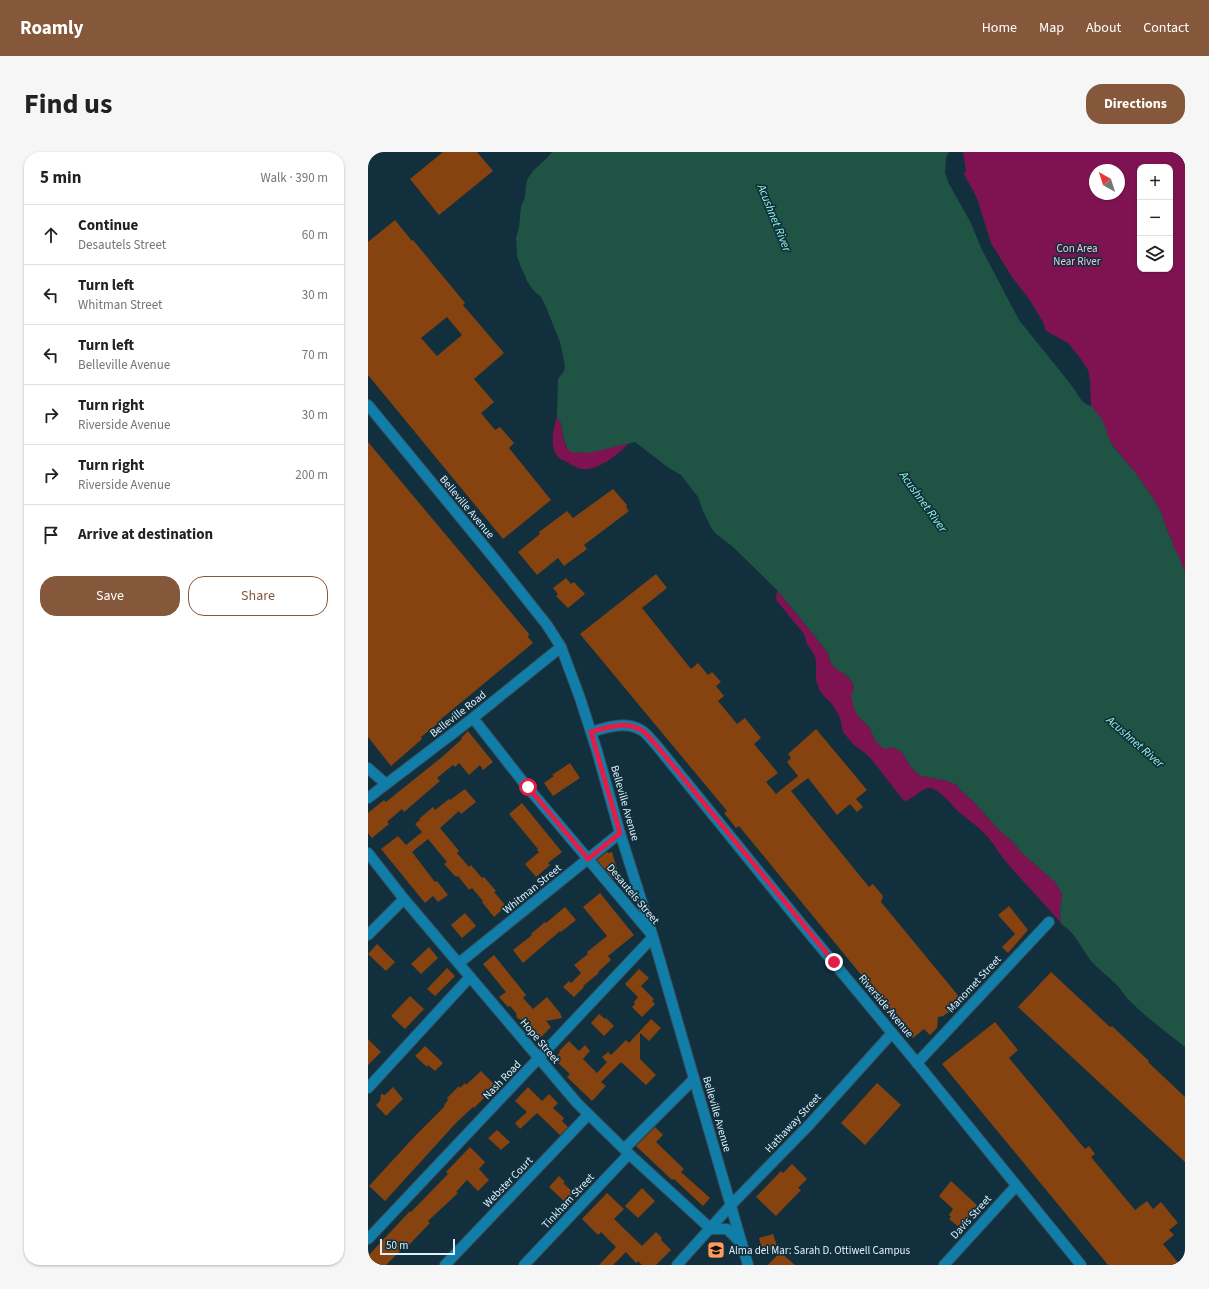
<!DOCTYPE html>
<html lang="en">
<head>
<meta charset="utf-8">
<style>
  :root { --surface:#fff; --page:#f6f6f6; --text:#222; --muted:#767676; --line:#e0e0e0; --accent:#85583b }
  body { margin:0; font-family:"Source Sans 3",sans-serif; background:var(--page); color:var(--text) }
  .controls { position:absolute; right:12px; top:12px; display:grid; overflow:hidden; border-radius:8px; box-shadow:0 1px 3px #0004 }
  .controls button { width:36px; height:36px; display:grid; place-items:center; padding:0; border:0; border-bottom:1px solid var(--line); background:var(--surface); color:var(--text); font:20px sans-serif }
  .compass { position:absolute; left:721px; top:12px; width:36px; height:36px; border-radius:50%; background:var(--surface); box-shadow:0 1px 3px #0004; rotate:321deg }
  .scale { position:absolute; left:12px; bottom:10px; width:75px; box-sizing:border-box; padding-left:4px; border:2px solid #e0f1fb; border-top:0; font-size:11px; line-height:14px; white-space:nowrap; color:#e0f1fb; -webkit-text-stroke:3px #112f3d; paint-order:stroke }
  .stop { position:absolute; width:12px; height:12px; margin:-9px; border:3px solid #e11d48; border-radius:50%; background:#fff }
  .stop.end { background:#e11d48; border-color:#fff; box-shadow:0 1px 4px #0008 }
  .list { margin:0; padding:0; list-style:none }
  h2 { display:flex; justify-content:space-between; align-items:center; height:52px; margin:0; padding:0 16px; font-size:17px }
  h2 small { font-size:13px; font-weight:400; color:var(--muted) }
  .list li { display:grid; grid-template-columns:26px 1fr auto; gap:12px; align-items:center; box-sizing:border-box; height:60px; padding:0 16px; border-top:1px solid var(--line) }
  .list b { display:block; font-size:15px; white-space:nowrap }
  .list p { margin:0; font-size:13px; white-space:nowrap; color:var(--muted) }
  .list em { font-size:13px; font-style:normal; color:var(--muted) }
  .actions { display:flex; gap:8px; padding:12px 16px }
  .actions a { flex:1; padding:9px 0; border:1px solid var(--accent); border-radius:16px; text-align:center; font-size:14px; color:var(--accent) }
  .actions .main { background:var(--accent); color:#fff }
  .icon { flex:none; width:22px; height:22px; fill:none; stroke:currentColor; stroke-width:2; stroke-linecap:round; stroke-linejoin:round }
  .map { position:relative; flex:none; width:817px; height:1113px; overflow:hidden; border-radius:16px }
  header { display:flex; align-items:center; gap:24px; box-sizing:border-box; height:56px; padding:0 20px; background:var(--accent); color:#fff }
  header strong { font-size:19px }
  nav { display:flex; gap:22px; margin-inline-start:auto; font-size:14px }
  .intro { display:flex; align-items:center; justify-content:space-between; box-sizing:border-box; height:96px; padding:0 24px }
  h1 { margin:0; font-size:28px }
  .button { padding:10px 18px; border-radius:16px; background:var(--accent); color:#fff; font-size:14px; font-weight:700 }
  main { display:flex; gap:24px; padding:0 24px }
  aside { flex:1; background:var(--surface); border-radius:16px; box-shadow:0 1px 3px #0004 }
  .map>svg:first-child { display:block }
</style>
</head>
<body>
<header>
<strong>Roamly</strong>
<nav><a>Home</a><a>Map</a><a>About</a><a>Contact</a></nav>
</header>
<div class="intro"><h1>Find us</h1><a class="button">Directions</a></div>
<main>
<aside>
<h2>5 min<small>Walk · 390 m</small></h2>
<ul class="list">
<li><svg class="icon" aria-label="ahead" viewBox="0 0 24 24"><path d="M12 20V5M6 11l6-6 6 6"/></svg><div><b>Continue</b><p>Desautels Street</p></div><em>60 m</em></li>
<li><svg class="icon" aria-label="left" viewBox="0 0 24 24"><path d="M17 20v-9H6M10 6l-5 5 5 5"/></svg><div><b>Turn left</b><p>Whitman Street</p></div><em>30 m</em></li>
<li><svg class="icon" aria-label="left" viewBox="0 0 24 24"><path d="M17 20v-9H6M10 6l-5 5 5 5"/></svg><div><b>Turn left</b><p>Belleville Avenue</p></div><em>70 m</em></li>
<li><svg class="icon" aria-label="right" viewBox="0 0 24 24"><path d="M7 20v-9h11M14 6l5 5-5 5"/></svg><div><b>Turn right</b><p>Riverside Avenue</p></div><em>30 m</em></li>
<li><svg class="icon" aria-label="right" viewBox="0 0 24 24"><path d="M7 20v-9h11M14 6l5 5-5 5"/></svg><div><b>Turn right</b><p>Riverside Avenue</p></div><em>200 m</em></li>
<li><svg class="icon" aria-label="arrive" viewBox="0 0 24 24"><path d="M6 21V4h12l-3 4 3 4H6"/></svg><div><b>Arrive at destination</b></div></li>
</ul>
<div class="actions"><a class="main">Save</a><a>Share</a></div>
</aside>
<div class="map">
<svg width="817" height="1113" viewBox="0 0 817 1113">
  <rect width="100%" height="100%" fill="#112f3d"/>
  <path fill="#7f1351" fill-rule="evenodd" d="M595,0H817V421L809,402L805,394L804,389L796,370L794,362L784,344L766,319L742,290L730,263L723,254L722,228L720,218L713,207L700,191L678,179L675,170L661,147L644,125L623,91L609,46L596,22L598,19ZM772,15H802V117H772ZM727,18H751V42H727Z
    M189,265C195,273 194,285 198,295L253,292L261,291C251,302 230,319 214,317C207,316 202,311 197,309C194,307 193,308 191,306C181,297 185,276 189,265Z
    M409,438L453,492L461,503L462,510L468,517L477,522L485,531L490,564L502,576L506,587L517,597L524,595L531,598L536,603L542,614L548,620L553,624L579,629L589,633L592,638L605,649L631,678L645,690L654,701L688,731L694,742L693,753L692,758L693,771C676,751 657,732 640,712C631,702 624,688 614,679C607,672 599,667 592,661C584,654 573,638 562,636C553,635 546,648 536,649L504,608L497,601L486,593L475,580L472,566L464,552L454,542L451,537L448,528V510L447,504L439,492L436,482L408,448Z"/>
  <path fill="#1f5445" d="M184,0H581L578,6L577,21L581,32L603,71L613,96L651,168L704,234L714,249L718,252L723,254L734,267L735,271L738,276L739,282L745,294L766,319L784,344L794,362L796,370L804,389L805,394L810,402L817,421V895C797,879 776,864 758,845C755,841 752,836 749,833C742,826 734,820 728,814C714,801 711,783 693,772L692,758L693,753L694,742L688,731L654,701L645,690L631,678L605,649L592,638L589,633L579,629L553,624L548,620L542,614L536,603L531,598L524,595L517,597L511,593L506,587L502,576L490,564L486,556L483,543L486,537L485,531L477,522L468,517L462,510L461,503L453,492L409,438L364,394L348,382L344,377L335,359L330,345L313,323L301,316L267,290L221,301L203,300C191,288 198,276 189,265L190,227L196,219L197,214L192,190L178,155L173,145L165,138L159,129L156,121L154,118L149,104L148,86L151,75L153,55L157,45L158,33L160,26L166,18L179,6Z"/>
  <path fill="#86430f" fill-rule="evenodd" d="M75,0H109L125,19L71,63L42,27Z
    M27,68L44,89L45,88L97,151L95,153L136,201L106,227L126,250L113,261L127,278L132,275L146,291L141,296L183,348L135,387L0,223V90ZM79,165L94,183L69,204L53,186Z
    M0,290L161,482L160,485L165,491L73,567L74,568L53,585L54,587L23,614L0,585Z
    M245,337L259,353L258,355L261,359L216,393L219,397L196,414L190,406L169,423L150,400L172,382L171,380L199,359L205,366Z
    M288,422L299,436L274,456L323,517L330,511L340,523L344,520L353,530L348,534L356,544L350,549L369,572L377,566L393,586L386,592L410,621L398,630L408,642L430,624L419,610L423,606L420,602L448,577L499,638L488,647L495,655L489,660L482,652L469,663L440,626L423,639L501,735L505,732L515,744L513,750L593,847L581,857V860L575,864L570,865L569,876L562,883L556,877L545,886L371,674L368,676L356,661L359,659L212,482Z
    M198,426L203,432L206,430L217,442L200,456L188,444L190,442L185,436Z
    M100,579L125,610L115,618L112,613L101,623L91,611L87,615L85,613L69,626L72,629L36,660L34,657L19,670L21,672L4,686L0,681V661L16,648L18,650L34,637L74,605L94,587L93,586Z
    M202,611L212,626L185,644L176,631L186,624L184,623Z
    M97,637L108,650L93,662L91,659L72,676L91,699L89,701L101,715L103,713L114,726L116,725L128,739L126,740L138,754L126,765L114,750L115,749L104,736L101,738L90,724L88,725L76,712L79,710L60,687L44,700L67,730L69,729L80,743L70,750L65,744L57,751L13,697L30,684L38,693L54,680L47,672L52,668L51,667L65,655L67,658L81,647L82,648Z
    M154,651L194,700L180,711L182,713L168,725L157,712L171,700L169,698L170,697L141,662Z
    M239,700L241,701L244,700L251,724L246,728L229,708Z
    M232,741L266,783L240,804L243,808L230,820L231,821L215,834L216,835L206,845L195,835L201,829L203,831L213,821L206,813L220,802L219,800L239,784L215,755Z
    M641,754L660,778L640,801L634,795L647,782L630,763Z
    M197,755L208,768L193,780L192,779L155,811L145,798L164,783L163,782L177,770L178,771Z
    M97,761L108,774L94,786L83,773Z
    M9,792L27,810L18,819L0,802Z
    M61,795L70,806L53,822L43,812Z
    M126,803L158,843L155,846L165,857L179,845L192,861L194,866L178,869L183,875L170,888L157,873H155L154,868L149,866L148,861L142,854L140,855L131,845L138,840L115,812Z
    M79,816L87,824L67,844L59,837Z
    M271,817L281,826L273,834L286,847L284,849L287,852L274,865L264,855L267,852L266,850L270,845L257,832Z
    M683,820L742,875L744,874L781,909L780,910L817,945V1010L650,855Z
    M42,844L56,857L37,877L23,864Z
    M231,862L237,867L238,866L246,874L236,884L223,871Z
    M283,867L293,876L281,889L272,881V907L288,923L278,933L253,910L233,930L238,934L224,949L199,925L202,922L190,911L192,909L188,905L192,900L191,899L201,889L211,899L217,893L222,899L215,907L229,921L239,910L234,905L240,900L243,903L258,888L261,891Z
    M627,870L650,898L641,906L717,997L721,994L727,1002L723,1005L767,1058L779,1049L785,1057L793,1050L810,1071L801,1078L806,1083L795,1092L812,1113H740L574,912Z
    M0,887L13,900L0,913Z
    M57,894L75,911L67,919L60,913L59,915L47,904Z
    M113,919L128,934L106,956L105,955L87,972L17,1049L1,1034L47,984L77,954L76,953L80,948L79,946L91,934L92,936L97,931L98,933Z
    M509,931L533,953L497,993L473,971Z
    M25,935L35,947L18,964L8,953L12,949L13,942L17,943Z
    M160,935L174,949L181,942L190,951L185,956L196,966L194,969L200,975L192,983L169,961L152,977L147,971L159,960L147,949Z
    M287,975L295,983L288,990L316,1017L313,1020L342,1046L335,1054L306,1027L304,1028L268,994Z
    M129,978L142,990L133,998L120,986Z
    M102,995L117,1010L111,1017L121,1028L110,1039L99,1028L88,1040L90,1041L60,1069L62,1071L38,1096L37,1094L18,1113H0V1104L42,1059L43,1060L80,1022L78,1020Z
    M424,1012L439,1027L430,1036L433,1038L408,1064L388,1045L413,1019L415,1021Z
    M191,1024L197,1030L195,1031L206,1041L197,1050L181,1035Z
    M583,1029L611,1055L592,1076L581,1067L583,1065L581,1063L585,1057L571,1044Z
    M274,1036L287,1049L270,1066L257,1054Z
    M239,1041L256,1057L246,1067L274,1094L288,1080L294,1086L293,1088L303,1098L288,1113H274L270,1109L268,1111L258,1100L245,1113H231L248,1095L233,1080L230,1083L214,1067Z
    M405,1082L410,1097L395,1101L391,1086Z
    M412,1100L427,1113H400Z"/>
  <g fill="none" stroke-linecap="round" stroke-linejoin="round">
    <g stroke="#364b57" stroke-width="12">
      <path id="minor" d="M105,566L156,631L284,783
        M0,616L18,632
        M0,646L105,566L193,495
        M0,701L36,747L209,951L261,1002L343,1077H359L374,1092
        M0,783L36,747
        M91,811L252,681
        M549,911L681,770
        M0,936L102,825
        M256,997L326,927
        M77,1113L220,963
        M156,1113L261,1002
        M309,1113L363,1053L441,973L524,881
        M576,1113L648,1034"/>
    </g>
    <g stroke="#364b57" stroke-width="12">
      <path id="tertiary" d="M223,580C239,575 257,569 273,578C279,581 284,589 289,594L431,769L549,911L713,1113"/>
    </g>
    <g stroke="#364b57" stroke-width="12">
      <path id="secondary" d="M0,253L125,405L179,473L193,495L212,546L229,599L252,681L285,785L380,1113
        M0,1087L285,785"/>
    </g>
    <use href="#minor" stroke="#117ea9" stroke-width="10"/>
    <use href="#tertiary" stroke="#117ea9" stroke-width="10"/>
    <use href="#secondary" stroke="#117ea9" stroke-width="10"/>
  </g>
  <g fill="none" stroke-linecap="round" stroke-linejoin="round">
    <path stroke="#e11d48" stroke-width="5" d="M160,635L220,707L252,681L223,580C239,575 257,569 273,578C279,581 284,589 289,594L466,810"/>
  </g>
  <defs>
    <g id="school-square" transform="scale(0.9)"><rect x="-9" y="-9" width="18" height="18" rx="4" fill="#ff9b5a" stroke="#112f3d"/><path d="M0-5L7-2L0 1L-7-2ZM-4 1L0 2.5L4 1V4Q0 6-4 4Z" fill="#111"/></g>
  </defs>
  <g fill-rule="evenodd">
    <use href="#school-square" x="348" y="1098"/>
  </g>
  <g text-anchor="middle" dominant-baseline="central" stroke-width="3.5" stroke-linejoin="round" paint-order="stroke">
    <g font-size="11" fill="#fbc1d9" stroke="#112f3d">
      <text x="709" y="96">Con Area<tspan x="709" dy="13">Near River</tspan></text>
    </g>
    <g font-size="11" fill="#e0f1fb" stroke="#112f3d">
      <text transform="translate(99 355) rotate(50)">Belleville Avenue</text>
      <text transform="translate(90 562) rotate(-38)">Belleville Road</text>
      <text transform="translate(257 651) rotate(74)">Belleville Avenue</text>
      <text transform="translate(164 737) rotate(-39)">Whitman Street</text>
      <text transform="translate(265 742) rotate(50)">Desautels Street</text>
      <text transform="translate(606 832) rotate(-47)">Manomet Street</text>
      <text transform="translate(518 854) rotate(50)">Riverside Avenue</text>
      <text transform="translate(172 889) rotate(50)">Hope Street</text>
      <text transform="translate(134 928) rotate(-46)">Nash Road</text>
      <text transform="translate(349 962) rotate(74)">Belleville Avenue</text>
      <text transform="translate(425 971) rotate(-47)">Hathaway Street</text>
      <text transform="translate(140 1030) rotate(-46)">Webster Court</text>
      <text transform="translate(200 1049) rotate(-47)">Tinkham Street</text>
      <text transform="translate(603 1065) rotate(-48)">Davis Street</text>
    </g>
    <g font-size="11" fill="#e0f1fb" stroke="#112f3d" text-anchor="start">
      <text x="361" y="1098">Alma del Mar: Sarah D. Ottiwell Campus</text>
    </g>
    <g font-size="12" font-style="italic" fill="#90fbdb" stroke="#112f3d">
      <text transform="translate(406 66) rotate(68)">Acushnet River</text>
      <text transform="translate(555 350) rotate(54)">Acushnet River</text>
      <text transform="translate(767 590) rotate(41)">Acushnet River</text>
    </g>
  </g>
</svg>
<div class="controls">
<button>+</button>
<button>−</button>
<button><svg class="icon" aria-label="layers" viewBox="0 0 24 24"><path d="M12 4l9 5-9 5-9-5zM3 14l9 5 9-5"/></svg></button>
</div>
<svg class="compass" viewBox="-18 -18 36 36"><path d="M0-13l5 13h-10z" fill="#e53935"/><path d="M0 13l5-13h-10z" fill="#767676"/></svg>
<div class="scale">50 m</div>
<div class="stop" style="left:160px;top:635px"></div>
<div class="stop end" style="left:466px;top:810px"></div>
</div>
</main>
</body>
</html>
